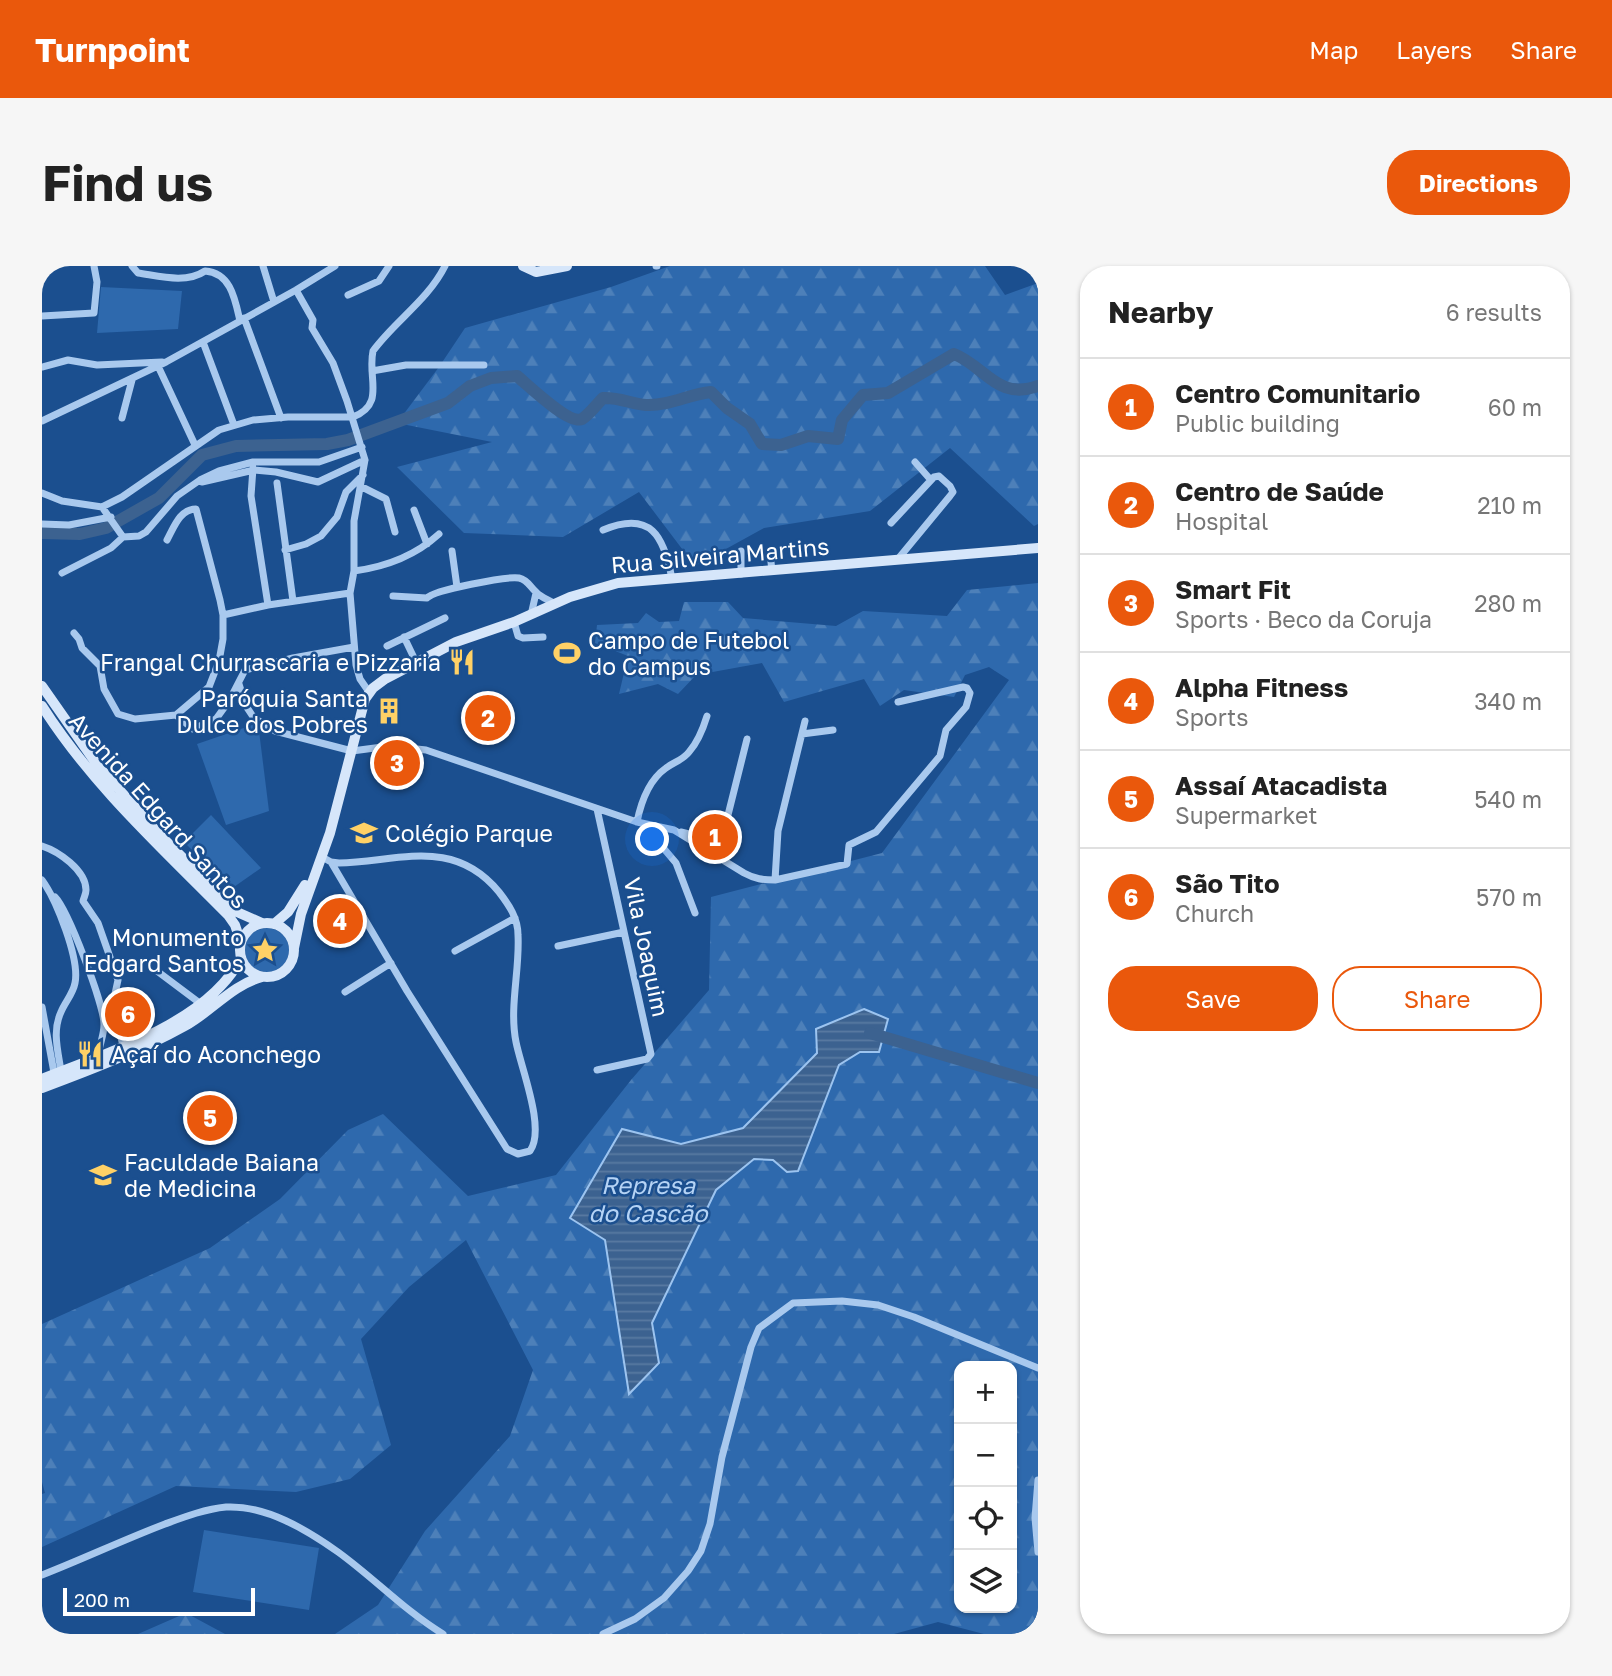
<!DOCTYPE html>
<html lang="en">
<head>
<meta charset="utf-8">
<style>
  :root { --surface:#fff; --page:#f6f6f6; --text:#222; --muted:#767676; --line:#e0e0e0; --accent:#ea580c }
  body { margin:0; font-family:"Golos Text",sans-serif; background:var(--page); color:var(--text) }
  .controls { position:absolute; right:21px; bottom:21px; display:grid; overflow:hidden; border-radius:14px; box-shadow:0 2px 5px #0004 }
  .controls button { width:63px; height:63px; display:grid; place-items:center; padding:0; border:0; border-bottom:2px solid var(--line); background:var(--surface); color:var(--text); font:35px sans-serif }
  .scale { position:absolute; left:21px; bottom:18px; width:192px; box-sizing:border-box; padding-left:7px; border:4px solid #fff; border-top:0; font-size:19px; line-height:24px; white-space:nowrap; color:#fff; -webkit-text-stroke:5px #1b4f8f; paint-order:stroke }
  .you { position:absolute; left:611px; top:574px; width:24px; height:24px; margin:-18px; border:5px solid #fff; border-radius:50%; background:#1a73e8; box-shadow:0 0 0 10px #1a73e833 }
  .badge { display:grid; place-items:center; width:46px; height:46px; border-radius:50%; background:var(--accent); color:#fff; font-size:23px; font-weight:700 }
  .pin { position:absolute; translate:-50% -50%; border:4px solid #fff; box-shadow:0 2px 7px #0006 }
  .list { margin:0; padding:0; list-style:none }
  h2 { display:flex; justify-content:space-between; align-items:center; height:91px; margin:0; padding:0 28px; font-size:30px }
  h2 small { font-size:23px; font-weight:400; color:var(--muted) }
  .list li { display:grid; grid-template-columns:46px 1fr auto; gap:21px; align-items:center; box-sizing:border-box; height:98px; padding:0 28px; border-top:2px solid var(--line) }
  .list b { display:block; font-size:26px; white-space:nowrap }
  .list p { margin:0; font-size:23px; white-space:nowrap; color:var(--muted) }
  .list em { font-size:23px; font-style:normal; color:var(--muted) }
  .actions { display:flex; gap:14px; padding:21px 28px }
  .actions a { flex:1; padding:16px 0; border:2px solid var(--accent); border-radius:28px; text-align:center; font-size:24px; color:var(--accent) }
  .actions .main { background:var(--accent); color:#fff }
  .icon { flex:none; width:38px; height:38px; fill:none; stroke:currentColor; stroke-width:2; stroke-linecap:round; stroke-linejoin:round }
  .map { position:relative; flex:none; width:996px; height:1368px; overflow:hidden; border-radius:28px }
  header { display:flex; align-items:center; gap:42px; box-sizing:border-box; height:98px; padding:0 35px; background:var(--accent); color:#fff }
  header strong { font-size:33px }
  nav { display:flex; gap:38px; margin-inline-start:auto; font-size:24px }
  .intro { display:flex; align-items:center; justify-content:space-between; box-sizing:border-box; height:168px; padding:0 42px }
  h1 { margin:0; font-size:49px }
  .button { padding:18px 32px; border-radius:28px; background:var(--accent); color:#fff; font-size:24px; font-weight:700 }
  main { display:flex; gap:42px; padding:0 42px }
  aside { flex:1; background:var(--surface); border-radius:28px; box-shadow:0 2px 5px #0004 }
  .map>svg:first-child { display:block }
</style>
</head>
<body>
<header>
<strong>Turnpoint</strong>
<nav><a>Map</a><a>Layers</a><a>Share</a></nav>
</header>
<div class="intro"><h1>Find us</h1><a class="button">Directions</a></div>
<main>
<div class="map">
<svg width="996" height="1368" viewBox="0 0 996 1368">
  <defs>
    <pattern id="forest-firs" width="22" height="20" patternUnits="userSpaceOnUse" patternTransform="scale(1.75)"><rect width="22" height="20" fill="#2e69ad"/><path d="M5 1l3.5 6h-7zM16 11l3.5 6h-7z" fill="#4d80b9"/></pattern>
    <pattern id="water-rules" width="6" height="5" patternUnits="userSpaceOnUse" patternTransform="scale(1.75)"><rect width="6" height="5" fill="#3c6290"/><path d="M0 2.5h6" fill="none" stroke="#597aa1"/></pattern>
  </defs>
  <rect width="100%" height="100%" fill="#1b4f8f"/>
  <path fill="#2e69ad" d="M59,21L140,25L136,63L55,67Z
    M216,457L227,545L184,559L155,478Z
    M169,549L219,602L189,623L142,576Z
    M203 684a22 22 0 1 1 44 0a22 22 0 1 1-44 0Z
    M162,1264L277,1282L267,1344L151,1326Z"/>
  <path fill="url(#forest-firs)" fill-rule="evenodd" d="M628,0H943L963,29L996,17V258L992,260L908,182L828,245L722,262L653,300L597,226L521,271L422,267L355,201L450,176L355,157L397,101L423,62L569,21Z
    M996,317V1368H942L896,1356L852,1368H293L336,1339L383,1265L468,1170L491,1104L424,974L367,1021L319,1073L349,1179L308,1213L254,1226L134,1220L0,1281V1228L3,1227L0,1216V1058L168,982L238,933L306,864L341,848L426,930L514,909L589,814L667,724L669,631L840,587L967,414L947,401L923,409L912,431L862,424L838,440L822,413L742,436L720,397L654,409L636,428L616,418L577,428L586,390L553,377L555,359L596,357L604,347L617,356L637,355L642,336H686L701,352L794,360L821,345L905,350L925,324ZM775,786H818L797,799L756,905L745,906L731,894L712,893L674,924L610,1057L617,1097L587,1127L563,974L580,863L639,878L701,862ZM917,1100H970V1342H917Z
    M144,1347L183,1368H96Z"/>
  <path fill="url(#water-rules)" stroke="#9cc4f0" stroke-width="2" d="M822,743L846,753L837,786H818L797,799L756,905L745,906L731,894L712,893L674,924L610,1057L617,1097L587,1128L563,974L528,952L580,863L639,878L701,862L775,787L774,763Z"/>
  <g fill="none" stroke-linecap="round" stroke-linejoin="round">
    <path stroke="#3c6290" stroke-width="12" d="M0,267L38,268L64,262L117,232L160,189L194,180L285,178L306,174L406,137L428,120L449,112L475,110C486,119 527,159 540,153C547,149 555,138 561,132C577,131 589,138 604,139C628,140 647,128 669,126L685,142L708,158L720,178L739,179L766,170L796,173L800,154L821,129L846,127L912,88C943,100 955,135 996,120
      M828,767L996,817"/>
    <path stroke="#a9c9ee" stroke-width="7" d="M90,0L96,7C117,10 144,18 163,5C189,7 193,33 198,55
      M221,0L232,36
      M614,0H615
      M254,24L271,54L270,62L291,97L305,135L323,194L312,255V305L308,327L314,399L318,413L327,426
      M306,29L337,15L347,0
      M0,50L52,47L55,16L52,0
      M202,52L239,152
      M161,76L192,159
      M116,100L153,179
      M0,101L26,94L55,99L120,96
      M330,105L364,99H442
      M80,152L90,114
      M0,155L124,96L254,24L293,0
      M873,196L888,213
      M211,202L209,230L226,339
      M160,216L212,204L234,206L276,216L323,194
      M235,217L251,335
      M320,221L344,233L353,266
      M0,227L20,235L60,241L80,231L177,164L211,154L246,151H311C344,138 325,112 331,85C353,55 386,34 403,0
      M60,241L81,271L97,270L104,266L135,230L158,214L177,205L211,196H277L320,181
      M372,244L385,278
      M849,257L892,211L897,210L908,220L911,226L908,230L856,293
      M0,258L27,259L69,251
      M561,264C609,244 622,270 630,313
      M125,274C132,261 138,243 154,243L178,334L181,349V373L177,395L167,421L134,449
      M243,284L264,278L279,270L295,251L304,226L321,209
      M410,285L415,321
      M728,287L730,305
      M312,305C343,301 374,289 397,268
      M20,307L69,282L81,271
      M699,308V285
      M351,330L385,332C392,324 465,310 477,312C486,314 488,321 494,326C498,331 507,334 513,338
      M181,349L226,339L308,327
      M489,349L494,327
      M472,356L476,370L481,372L501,371
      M32,367L37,373L40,382L58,400L62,423L76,448L93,453L134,449
      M362,371L374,396
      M345,380L403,352
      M197,418L204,440L212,452L233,465L310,485L348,480L384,484L595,556L632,564L702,607C713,613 721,614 733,614L805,598L807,579L834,566L898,490L904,464L924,441L928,427L925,422L921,421L856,436
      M134,449L151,463L174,453L187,435L203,404L251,392L312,381
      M760,468L791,464
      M555,543L609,788L605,793L555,804
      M595,556C599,536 607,514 624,502C632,496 641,494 647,486C656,476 661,463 665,450
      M601,558L634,597L653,647
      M639,566L651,569L677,585L685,581V553L705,473
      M0,580C16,585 44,604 44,624C44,628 42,631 41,635L56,657L76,714L71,737L81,780
      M280,591L289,596L297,597C355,596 411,570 457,626C467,639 476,652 476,669C478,704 467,741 474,776C479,802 504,863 488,885L476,888L465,883L365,725L289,596
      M0,614C14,633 38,693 33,717C31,728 23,736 19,746C10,765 16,785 19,805
      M733,614L736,565L763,455
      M13,631C26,644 63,741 62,759C62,769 57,780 56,791
      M516,680L582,666
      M413,685L473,652
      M115,705L159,738
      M303,726L349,697
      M0,741L13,812
      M996,1214L993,1252L996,1286
      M0,1309C41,1293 81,1274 123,1258C142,1251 163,1243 184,1241C224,1239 265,1264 296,1286C332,1312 363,1345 401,1368
      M561,1368L593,1353L622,1332L646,1305L659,1285L668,1258L680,1191L709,1081L717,1062L751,1037L800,1035L836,1039L872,1051L996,1102"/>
    <path stroke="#d6e6fa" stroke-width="10" d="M481,0L494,6L525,0
      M0,420L56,500L118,569L195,646L220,657
      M0,440C50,519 121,583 186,649L193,659L199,677
      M198 684a27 27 0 1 1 54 0a27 27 0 1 1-54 0Z
      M232,658L246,646L263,619
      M252,682L259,648L288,567L323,433L331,422L343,413L414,376L472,356L528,331L576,317L996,282
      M0,813C64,787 166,757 199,692
      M0,822C48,804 98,785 143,760C170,745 190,719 220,711"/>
  </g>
  <defs>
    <g id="stadium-bare" transform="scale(2.1)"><path d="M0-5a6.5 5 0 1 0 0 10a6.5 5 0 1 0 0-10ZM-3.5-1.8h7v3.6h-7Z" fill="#ffd166" stroke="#1b4f8f" stroke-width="2.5" paint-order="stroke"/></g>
    <g id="restaurant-bare" transform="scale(2.1)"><path d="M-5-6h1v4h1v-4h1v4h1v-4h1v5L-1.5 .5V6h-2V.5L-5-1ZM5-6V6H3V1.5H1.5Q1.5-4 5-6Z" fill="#ffd166" stroke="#1b4f8f" stroke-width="2.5" paint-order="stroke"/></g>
    <g id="building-bare" transform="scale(2.1)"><path d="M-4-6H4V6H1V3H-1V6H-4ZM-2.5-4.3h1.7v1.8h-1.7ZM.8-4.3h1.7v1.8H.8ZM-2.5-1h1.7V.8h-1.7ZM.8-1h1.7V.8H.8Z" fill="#ffd166" stroke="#1b4f8f" stroke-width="2.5" paint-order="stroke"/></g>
    <g id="school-bare" transform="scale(2.1)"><path d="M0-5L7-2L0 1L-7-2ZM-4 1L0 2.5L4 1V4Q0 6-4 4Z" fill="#ffd166" stroke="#1b4f8f" stroke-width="2.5" paint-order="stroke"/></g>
    <g id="sight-bare" transform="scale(2.1)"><path d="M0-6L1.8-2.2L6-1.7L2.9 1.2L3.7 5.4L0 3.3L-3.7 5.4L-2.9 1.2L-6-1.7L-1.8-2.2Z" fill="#ffd166" stroke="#1b4f8f" stroke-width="2.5" paint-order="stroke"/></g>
    <g id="university-bare" transform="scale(2.1)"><path d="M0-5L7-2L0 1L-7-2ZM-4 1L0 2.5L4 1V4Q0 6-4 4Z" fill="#ffd166" stroke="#1b4f8f" stroke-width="2.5" paint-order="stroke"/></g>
  </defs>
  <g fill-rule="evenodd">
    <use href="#stadium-bare" x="525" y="387"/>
    <use href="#restaurant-bare" x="420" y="396"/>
    <use href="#building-bare" x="347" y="445"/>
    <use href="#school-bare" x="322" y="567"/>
    <use href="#sight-bare" x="223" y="684"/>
    <use href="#restaurant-bare" x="48" y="788"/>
    <use href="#university-bare" x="61" y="909"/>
  </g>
  <g text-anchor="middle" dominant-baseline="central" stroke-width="5" stroke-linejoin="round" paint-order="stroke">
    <g font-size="23" fill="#fff" stroke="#1b4f8f">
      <text transform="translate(678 289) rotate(-5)">Rua Silveira Martins</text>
      <text transform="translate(117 544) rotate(48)">Avenida Edgard Santos</text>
      <text transform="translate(605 681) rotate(78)">Vila Joaquim</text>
    </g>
    <g font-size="23" fill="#fff" stroke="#1b4f8f" text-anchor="start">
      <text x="546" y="374">Campo de Futebol<tspan x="546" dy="26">do Campus</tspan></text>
      <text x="399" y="396" text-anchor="end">Frangal Churrascaria e Pizzaria</text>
      <text x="326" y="432" text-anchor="end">Paróquia Santa<tspan x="326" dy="26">Dulce dos Pobres</tspan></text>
      <text x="343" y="567">Colégio Parque</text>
      <text x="202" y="671" text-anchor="end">Monumento<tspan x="202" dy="26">Edgard Santos</tspan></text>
      <text x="69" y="788">Açaí do Aconchego</text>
      <text x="82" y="896">Faculdade Baiana<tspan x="82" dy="26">de Medicina</tspan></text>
    </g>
    <g font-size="24" font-style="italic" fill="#b5d3f5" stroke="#1b4f8f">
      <text x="606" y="918">Represa<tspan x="606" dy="28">do Cascão</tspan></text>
    </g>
  </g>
</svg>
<div class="controls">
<button>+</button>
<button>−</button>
<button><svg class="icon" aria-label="locate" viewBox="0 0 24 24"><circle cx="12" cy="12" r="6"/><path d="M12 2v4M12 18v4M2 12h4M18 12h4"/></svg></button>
<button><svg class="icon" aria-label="layers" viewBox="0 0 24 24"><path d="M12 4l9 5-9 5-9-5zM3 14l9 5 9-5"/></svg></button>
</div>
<div class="scale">200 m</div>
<div class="you"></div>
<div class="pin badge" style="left:673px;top:571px">1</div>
<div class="pin badge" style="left:446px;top:452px">2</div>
<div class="pin badge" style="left:355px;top:497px">3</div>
<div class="pin badge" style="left:298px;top:655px">4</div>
<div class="pin badge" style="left:168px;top:852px">5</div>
<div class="pin badge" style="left:86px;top:748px">6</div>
</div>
<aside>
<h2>Nearby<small>6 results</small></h2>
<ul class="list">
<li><span class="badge">1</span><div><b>Centro Comunitario</b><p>Public building</p></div><em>60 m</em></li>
<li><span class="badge">2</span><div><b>Centro de Saúde</b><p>Hospital</p></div><em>210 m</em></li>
<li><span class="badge">3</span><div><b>Smart Fit</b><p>Sports · Beco da Coruja</p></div><em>280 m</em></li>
<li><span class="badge">4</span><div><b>Alpha Fitness</b><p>Sports</p></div><em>340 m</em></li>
<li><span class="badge">5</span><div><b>Assaí Atacadista</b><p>Supermarket</p></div><em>540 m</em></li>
<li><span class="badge">6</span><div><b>São Tito</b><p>Church</p></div><em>570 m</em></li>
</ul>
<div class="actions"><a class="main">Save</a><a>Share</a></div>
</aside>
</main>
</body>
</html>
